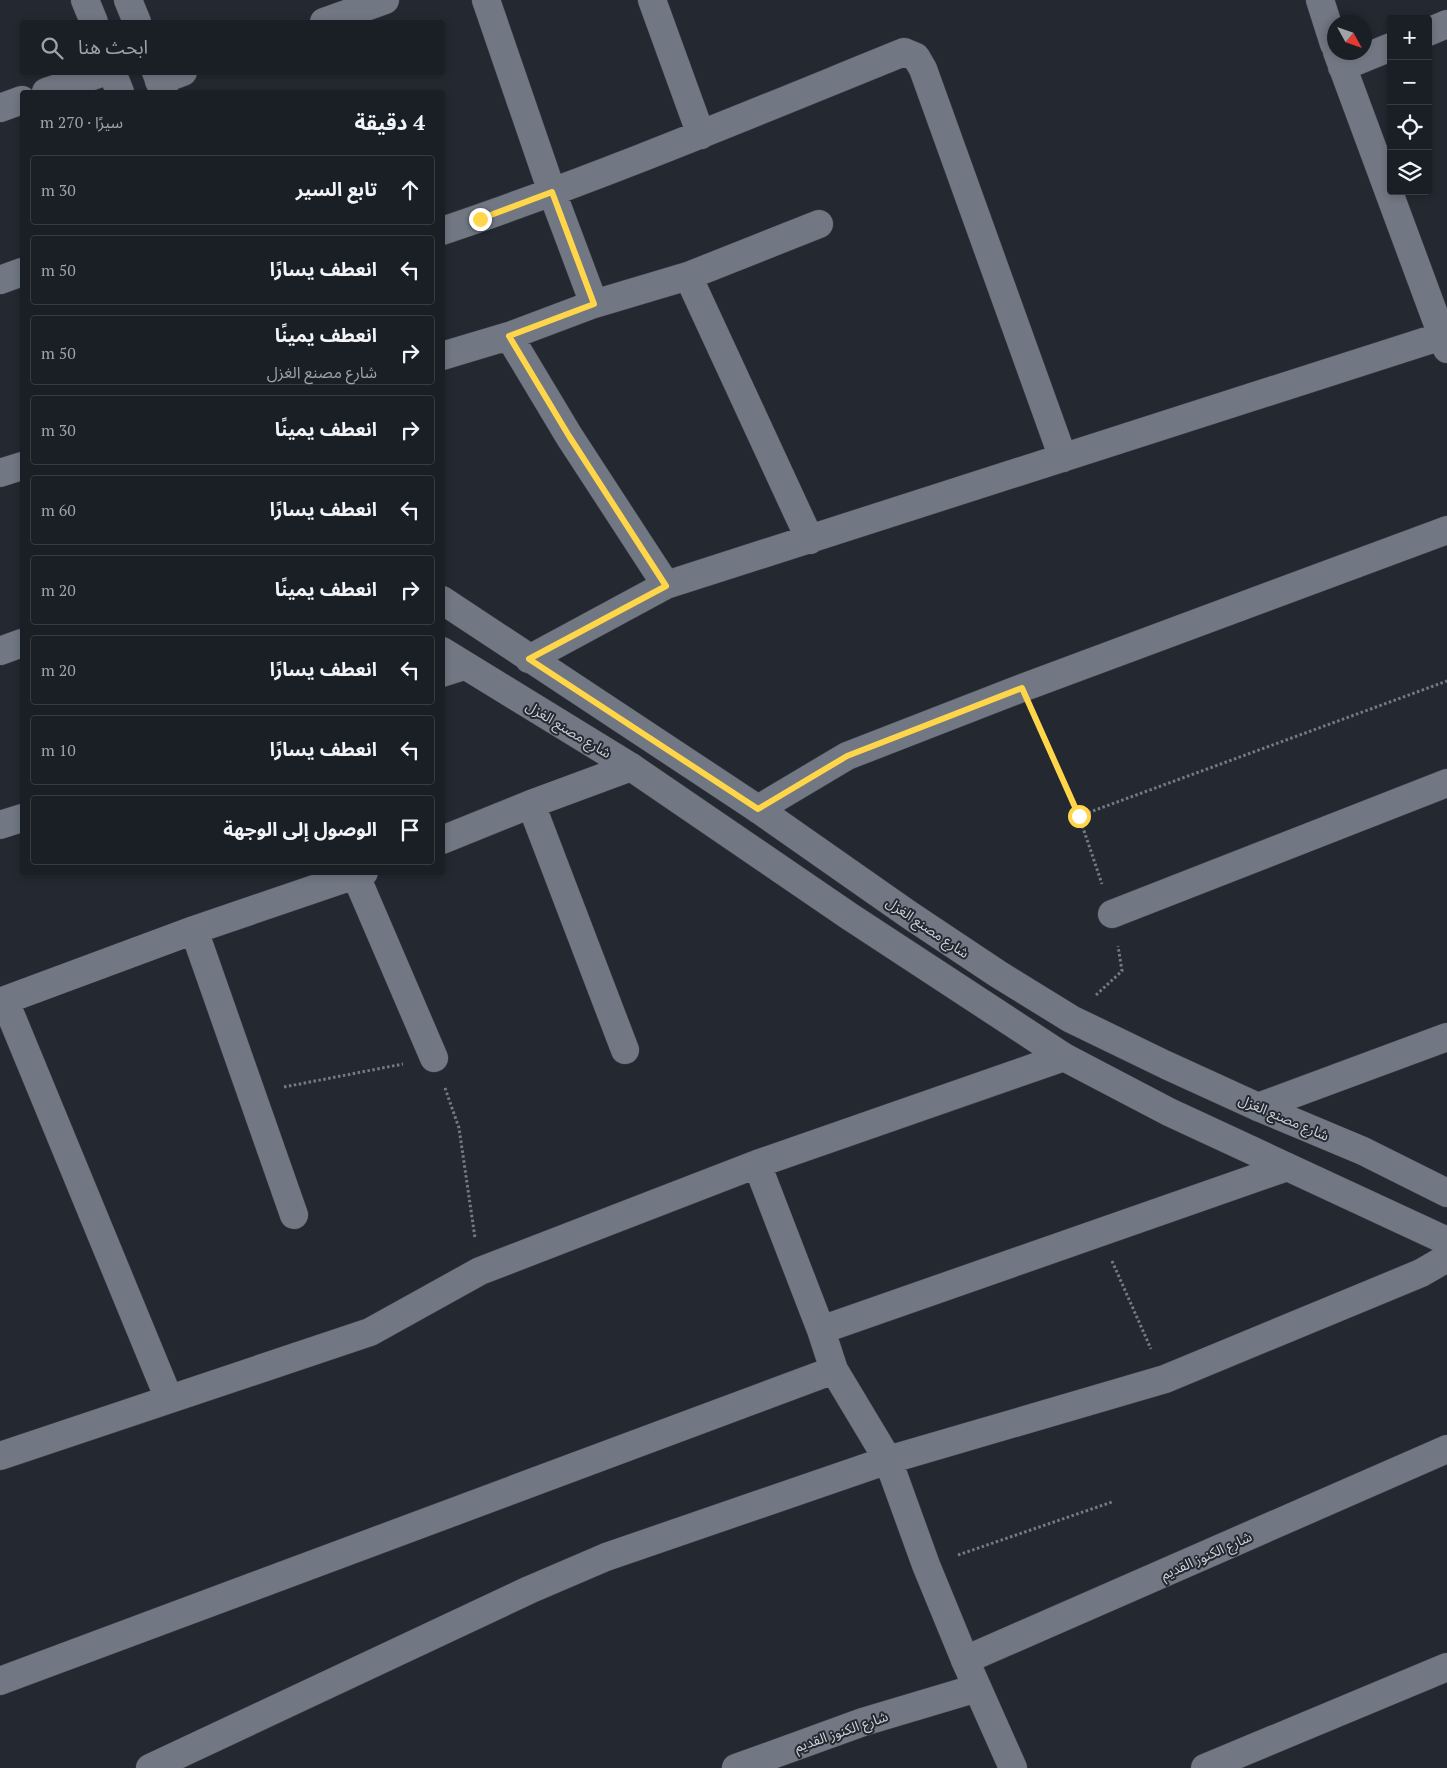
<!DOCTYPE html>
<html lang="ar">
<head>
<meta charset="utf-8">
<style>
  :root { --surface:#1a1e25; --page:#23272d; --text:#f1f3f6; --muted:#9fa2a7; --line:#383c42 }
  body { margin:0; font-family:"PT Serif","Noto Sans Arabic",serif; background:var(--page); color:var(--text); direction:rtl }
  .controls { position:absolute; right:15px; top:15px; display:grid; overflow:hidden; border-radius:5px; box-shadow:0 2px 8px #0003 }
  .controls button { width:45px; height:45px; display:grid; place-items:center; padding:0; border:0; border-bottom:1px solid var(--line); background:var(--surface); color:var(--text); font:25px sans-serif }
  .compass { position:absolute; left:1327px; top:15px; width:45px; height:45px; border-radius:50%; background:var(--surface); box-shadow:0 2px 8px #0003; rotate:130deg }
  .stop { position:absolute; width:15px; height:15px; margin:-11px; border:4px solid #ffd54a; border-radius:50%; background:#fff }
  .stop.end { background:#ffd54a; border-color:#fff; box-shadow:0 1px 5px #0008 }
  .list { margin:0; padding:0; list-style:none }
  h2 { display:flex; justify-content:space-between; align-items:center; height:65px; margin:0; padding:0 20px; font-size:21px }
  h2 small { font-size:16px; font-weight:400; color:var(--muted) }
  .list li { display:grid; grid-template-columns:32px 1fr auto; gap:15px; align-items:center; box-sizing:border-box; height:70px; margin:0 10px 10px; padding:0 10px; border:1px solid var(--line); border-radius:5px }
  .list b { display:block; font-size:19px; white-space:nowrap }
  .list p { margin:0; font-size:16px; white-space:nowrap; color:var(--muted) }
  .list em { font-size:16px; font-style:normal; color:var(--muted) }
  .icon { flex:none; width:28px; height:28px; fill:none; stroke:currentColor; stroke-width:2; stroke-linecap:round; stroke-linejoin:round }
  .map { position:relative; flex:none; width:1447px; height:1768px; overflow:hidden; direction:ltr }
  .search { position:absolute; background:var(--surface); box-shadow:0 2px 8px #0003; left:20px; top:20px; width:425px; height:55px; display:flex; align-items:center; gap:12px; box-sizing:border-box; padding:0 18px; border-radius:5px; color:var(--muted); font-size:19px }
  .panel { position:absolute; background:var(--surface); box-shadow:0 2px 8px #0003; left:20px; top:90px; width:425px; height:785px; border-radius:5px; direction:rtl }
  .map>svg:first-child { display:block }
</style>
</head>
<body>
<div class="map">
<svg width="1447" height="1768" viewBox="0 0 1447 1768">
  <rect width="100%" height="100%" fill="#232831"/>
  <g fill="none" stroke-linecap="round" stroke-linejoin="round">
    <g stroke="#3e434a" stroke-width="29">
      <path id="minor" d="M486,0L552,192L594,304
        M652,0L701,135
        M1320,0L1334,44
        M324,22L385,0
        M1428,32L1447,24
        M1337,52L1447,349
        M1342,67L1391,47
        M159,81L183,72
        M46,92L104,72
        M0,108L22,100
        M442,231C599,178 751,114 904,52L916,57L923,69L1063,458
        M688,276L810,540
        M0,280L22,272
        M509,336L569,436L666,585
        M442,356L509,336L594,304L688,276L819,224
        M0,473L22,466
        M0,651L22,643
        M529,659L666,585L1442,336
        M442,673L464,666
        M531,804L625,1050
        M758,809L847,756L1022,688L1447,530
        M0,825L22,818
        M442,840L531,804L631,767
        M356,876L434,1058
        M1112,914L1447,783
        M194,930L294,1215
        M5,1001L169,1399
        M0,1002L194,930L364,872
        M1258,1107L1447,1037
        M757,1164L821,1330L834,1370L888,1460L926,1565L965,1660L1013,1768
        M821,1330L1287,1167
        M0,1456L370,1332L480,1271L757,1164L1064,1057
        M0,1681L834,1370
        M150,1768L529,1590L606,1557L888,1460L1165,1379L1421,1273L1447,1258
        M1205,1768L1447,1667"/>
    </g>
    <g stroke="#3e434a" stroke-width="29">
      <path id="tertiary" d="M85,0L94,22
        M128,0L137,22
        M112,72L120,92
        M156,72L164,92
        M442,600L758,809L908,914L998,974L1071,1019L1166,1065L1258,1107L1363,1151L1447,1193
        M442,651L631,767L849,916L1064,1057L1169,1112L1447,1241
        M965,1660L1447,1449
        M736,1768L863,1722L977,1688"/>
    </g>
    <path stroke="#767a82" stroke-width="3" stroke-dasharray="2.5 2.5" stroke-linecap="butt" d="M1034,716L1079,816L1102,884
      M1079,816L1447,681
      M1096,995L1122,971L1118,946
      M284,1087L403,1064
      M445,1088L459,1128L475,1238
      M1112,1261L1151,1349
      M958,1555L1112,1502"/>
    <use href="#minor" stroke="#727883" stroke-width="28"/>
    <use href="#tertiary" stroke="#727883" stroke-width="28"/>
  </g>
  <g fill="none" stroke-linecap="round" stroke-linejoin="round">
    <path stroke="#ffd54a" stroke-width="6" d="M480,219L552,192L594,304L509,336L569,436L666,586L529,659L758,809L847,756L1022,688L1079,816"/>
  </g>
  <g text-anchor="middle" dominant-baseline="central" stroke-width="4" stroke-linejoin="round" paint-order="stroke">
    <g font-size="14" fill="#ced1d7" stroke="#232831">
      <text transform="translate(569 729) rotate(31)">شارع مصنع الغزل</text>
      <text transform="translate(928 927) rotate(34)">شارع مصنع الغزل</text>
      <text transform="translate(1284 1117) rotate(23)">شارع مصنع الغزل</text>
      <text transform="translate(1206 1555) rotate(-24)">شارع الكنوز القديم</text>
      <text transform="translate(841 1731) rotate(-19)">شارع الكنوز القديم</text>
    </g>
  </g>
</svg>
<div class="controls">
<button>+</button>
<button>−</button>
<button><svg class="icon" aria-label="locate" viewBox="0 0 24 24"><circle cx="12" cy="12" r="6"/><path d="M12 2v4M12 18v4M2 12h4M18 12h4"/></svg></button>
<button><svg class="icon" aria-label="layers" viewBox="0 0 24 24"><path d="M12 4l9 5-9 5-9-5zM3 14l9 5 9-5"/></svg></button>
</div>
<svg class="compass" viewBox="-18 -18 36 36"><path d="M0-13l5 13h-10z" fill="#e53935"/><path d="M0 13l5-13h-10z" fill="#9fa2a7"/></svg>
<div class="stop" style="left:1079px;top:816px"></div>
<div class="stop end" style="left:480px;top:219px"></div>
<div class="search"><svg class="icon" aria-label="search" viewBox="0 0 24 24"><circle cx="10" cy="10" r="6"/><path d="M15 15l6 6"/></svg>ابحث هنا</div>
<section class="panel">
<h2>4 دقيقة<small>سيرًا · 270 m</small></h2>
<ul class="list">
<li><svg class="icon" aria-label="ahead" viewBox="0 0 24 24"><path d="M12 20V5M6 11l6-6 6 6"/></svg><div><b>تابع السير</b></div><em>30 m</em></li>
<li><svg class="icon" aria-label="left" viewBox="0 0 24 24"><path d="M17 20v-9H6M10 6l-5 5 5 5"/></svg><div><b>انعطف يسارًا</b></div><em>50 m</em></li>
<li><svg class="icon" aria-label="right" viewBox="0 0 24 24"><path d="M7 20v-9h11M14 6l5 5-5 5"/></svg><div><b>انعطف يمينًا</b><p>شارع مصنع الغزل</p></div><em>50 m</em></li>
<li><svg class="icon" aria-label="right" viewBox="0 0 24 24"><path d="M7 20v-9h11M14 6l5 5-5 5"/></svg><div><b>انعطف يمينًا</b></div><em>30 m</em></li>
<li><svg class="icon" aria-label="left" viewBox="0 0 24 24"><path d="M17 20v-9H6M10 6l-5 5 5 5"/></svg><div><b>انعطف يسارًا</b></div><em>60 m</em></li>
<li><svg class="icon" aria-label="right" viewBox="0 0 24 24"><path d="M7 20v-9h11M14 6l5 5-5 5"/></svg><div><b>انعطف يمينًا</b></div><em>20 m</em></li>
<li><svg class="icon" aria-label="left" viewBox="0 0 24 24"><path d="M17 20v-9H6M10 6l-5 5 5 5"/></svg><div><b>انعطف يسارًا</b></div><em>20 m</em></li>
<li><svg class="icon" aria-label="left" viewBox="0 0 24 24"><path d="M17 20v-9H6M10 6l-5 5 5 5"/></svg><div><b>انعطف يسارًا</b></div><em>10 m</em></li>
<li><svg class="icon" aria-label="arrive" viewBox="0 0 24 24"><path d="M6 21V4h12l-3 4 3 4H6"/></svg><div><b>الوصول إلى الوجهة</b></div></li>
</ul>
</section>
</div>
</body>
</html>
